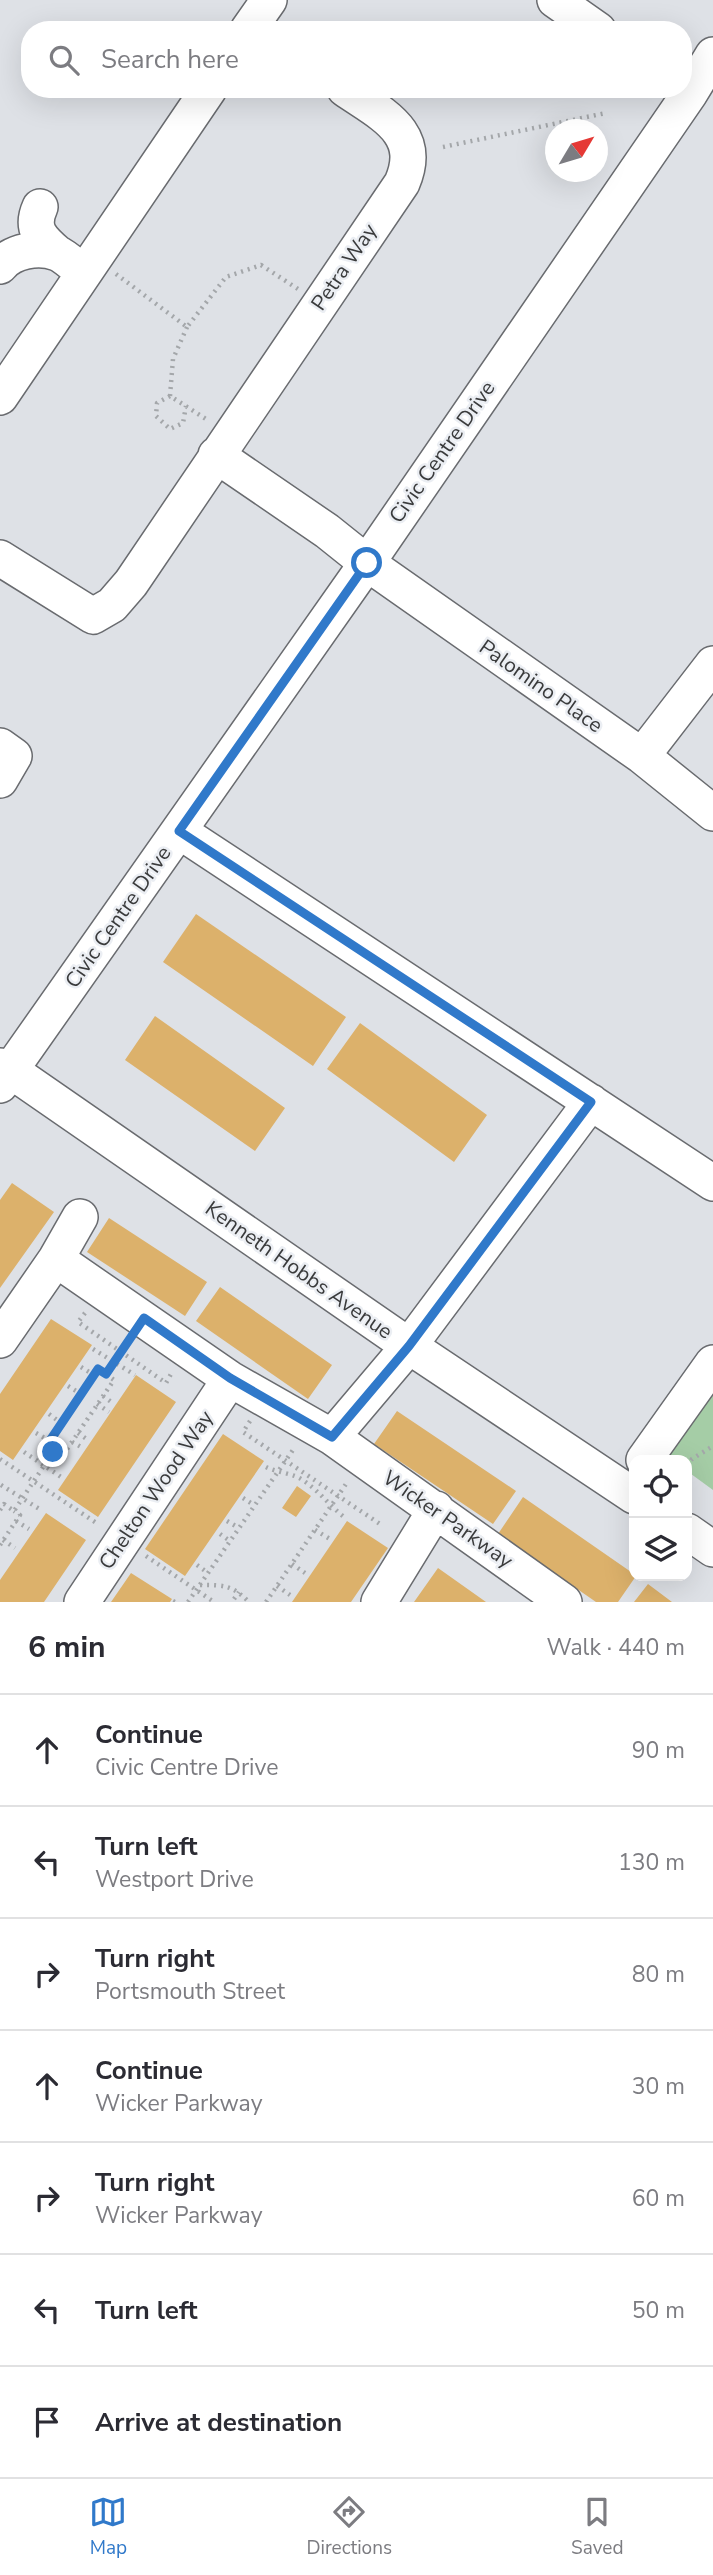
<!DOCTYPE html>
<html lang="en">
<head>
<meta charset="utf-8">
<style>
  :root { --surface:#fff; --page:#f2f2f3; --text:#2b2b33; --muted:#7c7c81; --line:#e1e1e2; --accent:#3079ca }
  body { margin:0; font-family:"Nunito Sans",sans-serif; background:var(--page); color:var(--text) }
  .controls { position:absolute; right:21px; bottom:21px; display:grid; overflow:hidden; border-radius:14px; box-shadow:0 7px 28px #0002 }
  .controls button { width:63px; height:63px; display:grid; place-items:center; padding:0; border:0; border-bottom:2px solid var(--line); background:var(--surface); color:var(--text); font:35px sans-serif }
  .compass { position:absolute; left:545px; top:119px; width:63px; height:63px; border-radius:50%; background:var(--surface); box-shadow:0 7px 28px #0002; rotate:52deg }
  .stop { position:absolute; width:21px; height:21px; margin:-16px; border:5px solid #3079ca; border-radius:50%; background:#fff }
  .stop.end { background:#3079ca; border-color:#fff; box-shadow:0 2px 7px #0008 }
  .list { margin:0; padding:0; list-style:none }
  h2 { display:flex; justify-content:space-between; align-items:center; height:91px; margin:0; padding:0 28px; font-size:30px }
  h2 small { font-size:23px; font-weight:400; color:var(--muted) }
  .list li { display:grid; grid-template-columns:46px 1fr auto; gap:21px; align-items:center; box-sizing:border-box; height:112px; padding:0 28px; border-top:2px solid var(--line) }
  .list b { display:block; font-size:26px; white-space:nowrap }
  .list p { margin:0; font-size:23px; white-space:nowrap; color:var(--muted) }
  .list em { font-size:23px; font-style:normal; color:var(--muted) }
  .icon { flex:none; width:38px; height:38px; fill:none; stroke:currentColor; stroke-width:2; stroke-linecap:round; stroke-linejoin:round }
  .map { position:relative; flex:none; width:713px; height:1602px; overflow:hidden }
  .search { position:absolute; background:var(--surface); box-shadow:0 7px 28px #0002; left:21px; right:21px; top:21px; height:77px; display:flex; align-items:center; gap:18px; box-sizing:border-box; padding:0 24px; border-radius:28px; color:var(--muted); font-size:26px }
  .sheet { height:875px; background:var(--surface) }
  nav { display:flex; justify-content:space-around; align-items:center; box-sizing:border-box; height:98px; border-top:2px solid var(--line); background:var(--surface); font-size:19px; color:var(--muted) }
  nav a { display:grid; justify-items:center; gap:4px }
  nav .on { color:var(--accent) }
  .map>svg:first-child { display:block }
</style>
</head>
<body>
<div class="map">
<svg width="713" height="1602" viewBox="0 0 713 1602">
  <rect width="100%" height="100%" fill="#dee1e6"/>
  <path fill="#a5cda6" d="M713,1391V1490L687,1471V1460H671L668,1458Z"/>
  <path fill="#dcb16b" d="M196,914L346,1017L313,1066L163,962Z
    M155,1016L285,1108L255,1151L125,1060Z
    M360,1023L487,1115L454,1162L327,1069Z
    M12,1183L54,1212L0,1288V1200Z
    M109,1218L207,1282L185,1316L87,1252Z
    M220,1287L332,1365L308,1399L196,1321Z
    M51,1319L92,1345L13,1460L0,1451V1394Z
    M136,1375L176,1402L98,1517L58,1490Z
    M397,1411L516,1491L493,1524L374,1444Z
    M223,1434L264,1461L185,1576L145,1549Z
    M297,1486L311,1496L296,1517L282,1508Z
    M523,1497L634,1574L636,1576L618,1602H596L498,1534Z
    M46,1513L86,1540L44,1602H0V1580Z
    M347,1521L388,1548L351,1602H292Z
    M438,1568L486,1602H414Z
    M131,1573L172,1599L170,1602H111Z
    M648,1584L672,1602H634Z"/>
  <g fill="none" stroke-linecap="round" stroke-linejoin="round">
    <g stroke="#696b6f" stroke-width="38">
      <path id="minor" d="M555,0L598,30
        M248,30L269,0
        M40,207C30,229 41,239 57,253
        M0,266C12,251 38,246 57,253C66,257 76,267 84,273
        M0,397L209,89
        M216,455L327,531L367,563L642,756L713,813
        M0,558L93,616L112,605L131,583L402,183C424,132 381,114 345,89
        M0,746L14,756L0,780
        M642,756L713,664
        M179,831L713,1183
        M0,1066L10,1070L409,1346L634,1496
        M0,1085L367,563L690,93L713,55
        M56,1259L80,1217
        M0,1340L56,1259L230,1379L332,1437L564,1602
        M332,1437L409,1346L591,1102
        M644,1460L713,1363
        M687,1531L713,1549
        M82,1602L230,1379
        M379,1602L436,1509"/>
    </g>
    <path stroke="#a4a7aa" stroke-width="4.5" stroke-dasharray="2 5" stroke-linecap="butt" d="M443,147L606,113
      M116,274L187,327L226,277L261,265L298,289
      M187,327L173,359L170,396L206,419
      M170,396L157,403L156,416L170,429L183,423L186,406
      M85,1313L78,1322L166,1383L171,1374
      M93,1349L135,1375
      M81,1367L94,1375
      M68,1386L81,1394
      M103,1396L114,1404
      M97,1404L109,1412
      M49,1414L61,1423
      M250,1421L243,1432L383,1526
      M36,1433L50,1441
      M78,1433L88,1440
      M72,1442L83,1448
      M24,1452L64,1479
      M53,1452L61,1458L114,1380L106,1374
      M0,1459L98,1524
      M687,1466L692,1459L713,1446
      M266,1467C278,1473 294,1473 304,1481C319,1491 329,1505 343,1516
      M1,1485L41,1510
      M243,1498L254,1505
      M0,1510L4,1504L14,1511L53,1452L45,1448L94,1375L98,1369L106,1374L127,1343
      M16,1521L29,1529
      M227,1521L239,1528
      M315,1530L330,1539
      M220,1534L230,1541
      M3,1540L15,1548
      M0,1545L20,1515L14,1511
      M146,1556L214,1602
      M292,1564L305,1573
      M197,1565L208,1573
      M200,1585C224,1585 232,1585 249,1602
      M277,1586L290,1595
      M234,1599L239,1592
      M173,1601L175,1602
      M188,1602L295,1447
      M266,1602L348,1481"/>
    <use href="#minor" stroke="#fff" stroke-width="35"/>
  </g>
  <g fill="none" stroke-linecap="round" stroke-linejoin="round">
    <path stroke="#3079ca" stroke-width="9" d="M53,1452L45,1448L98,1369L106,1374L144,1318L230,1378L332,1437L409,1346L591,1102L179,831L367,563"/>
  </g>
  <g text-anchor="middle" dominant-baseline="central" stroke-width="5" stroke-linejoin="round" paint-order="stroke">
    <g font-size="21" fill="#3a3b3c" stroke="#ebeef3">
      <text transform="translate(344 267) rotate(-56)">Petra Way</text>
      <text transform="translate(442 452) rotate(-55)">Civic Centre Drive</text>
      <text transform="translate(541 686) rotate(35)">Palomino Place</text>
      <text transform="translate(118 917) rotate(-55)">Civic Centre Drive</text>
      <text transform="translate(299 1270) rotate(35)">Kenneth Hobbs Avenue</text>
      <text transform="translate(156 1490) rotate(-56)">Chelton Wood Way</text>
      <text transform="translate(448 1519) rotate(35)">Wicker Parkway</text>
    </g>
  </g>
</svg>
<div class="controls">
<button><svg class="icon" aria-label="locate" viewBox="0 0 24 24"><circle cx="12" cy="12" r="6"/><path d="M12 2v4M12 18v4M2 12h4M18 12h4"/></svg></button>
<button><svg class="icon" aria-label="layers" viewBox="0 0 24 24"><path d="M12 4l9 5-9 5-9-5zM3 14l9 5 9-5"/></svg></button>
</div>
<svg class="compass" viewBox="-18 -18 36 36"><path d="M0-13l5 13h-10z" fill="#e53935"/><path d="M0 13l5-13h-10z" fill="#7c7c81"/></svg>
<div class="stop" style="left:367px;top:563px"></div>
<div class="stop end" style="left:53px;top:1452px"></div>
<div class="search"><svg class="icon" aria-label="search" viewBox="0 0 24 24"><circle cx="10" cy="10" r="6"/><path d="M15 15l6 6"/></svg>Search here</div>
</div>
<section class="sheet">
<h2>6 min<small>Walk · 440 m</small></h2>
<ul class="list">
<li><svg class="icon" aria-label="ahead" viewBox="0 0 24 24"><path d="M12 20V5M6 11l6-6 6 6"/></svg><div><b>Continue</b><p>Civic Centre Drive</p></div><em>90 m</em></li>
<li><svg class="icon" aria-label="left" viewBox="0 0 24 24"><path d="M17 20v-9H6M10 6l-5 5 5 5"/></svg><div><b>Turn left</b><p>Westport Drive</p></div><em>130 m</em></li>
<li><svg class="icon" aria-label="right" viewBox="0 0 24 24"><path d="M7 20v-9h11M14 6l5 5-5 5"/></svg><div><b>Turn right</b><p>Portsmouth Street</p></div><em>80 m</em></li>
<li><svg class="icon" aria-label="ahead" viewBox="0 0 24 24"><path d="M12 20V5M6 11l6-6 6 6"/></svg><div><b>Continue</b><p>Wicker Parkway</p></div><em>30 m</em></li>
<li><svg class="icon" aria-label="right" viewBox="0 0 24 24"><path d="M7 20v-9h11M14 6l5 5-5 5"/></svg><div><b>Turn right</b><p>Wicker Parkway</p></div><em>60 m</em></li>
<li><svg class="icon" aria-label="left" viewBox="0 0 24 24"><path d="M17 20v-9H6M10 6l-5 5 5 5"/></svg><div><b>Turn left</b></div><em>50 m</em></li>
<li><svg class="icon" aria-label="arrive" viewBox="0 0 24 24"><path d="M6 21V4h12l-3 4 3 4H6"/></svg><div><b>Arrive at destination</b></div></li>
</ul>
</section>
<nav>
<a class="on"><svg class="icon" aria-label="map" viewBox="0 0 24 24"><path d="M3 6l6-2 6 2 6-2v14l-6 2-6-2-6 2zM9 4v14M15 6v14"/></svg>Map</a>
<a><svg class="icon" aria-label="directions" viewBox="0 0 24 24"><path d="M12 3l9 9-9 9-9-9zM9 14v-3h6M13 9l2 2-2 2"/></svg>Directions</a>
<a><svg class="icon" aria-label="saved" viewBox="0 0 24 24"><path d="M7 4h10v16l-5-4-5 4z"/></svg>Saved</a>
</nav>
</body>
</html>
